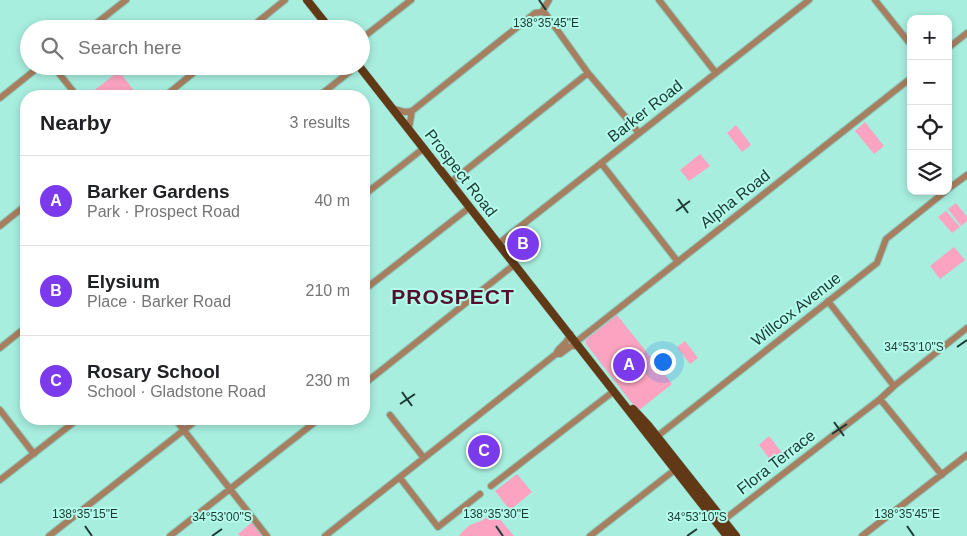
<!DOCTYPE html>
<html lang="en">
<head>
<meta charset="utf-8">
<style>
  :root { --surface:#fff; --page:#f6f6f6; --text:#202124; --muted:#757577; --line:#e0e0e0; --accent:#7c3aed }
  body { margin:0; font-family:Arial,sans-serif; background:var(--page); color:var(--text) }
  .controls { position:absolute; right:15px; top:15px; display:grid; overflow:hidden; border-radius:10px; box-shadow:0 2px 8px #0003 }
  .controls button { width:45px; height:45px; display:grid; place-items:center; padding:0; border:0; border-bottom:1px solid var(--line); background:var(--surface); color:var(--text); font:25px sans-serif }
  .you { position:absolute; left:662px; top:361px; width:18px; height:18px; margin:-12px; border:4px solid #fff; border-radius:50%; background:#1a73e8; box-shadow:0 0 0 8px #1a73e833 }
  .badge { display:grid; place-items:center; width:32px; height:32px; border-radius:50%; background:var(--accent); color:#fff; font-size:16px; font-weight:700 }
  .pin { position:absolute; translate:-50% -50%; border:2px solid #fff; box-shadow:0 1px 5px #0006 }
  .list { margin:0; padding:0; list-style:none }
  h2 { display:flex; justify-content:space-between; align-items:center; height:65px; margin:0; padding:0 20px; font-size:21px }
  h2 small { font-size:16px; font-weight:400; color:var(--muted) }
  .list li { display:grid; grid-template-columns:32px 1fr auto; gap:15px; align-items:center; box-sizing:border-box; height:90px; padding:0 20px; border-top:1px solid var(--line) }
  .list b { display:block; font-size:19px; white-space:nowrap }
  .list p { margin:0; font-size:16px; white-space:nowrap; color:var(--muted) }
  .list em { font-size:16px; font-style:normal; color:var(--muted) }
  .icon { flex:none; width:28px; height:28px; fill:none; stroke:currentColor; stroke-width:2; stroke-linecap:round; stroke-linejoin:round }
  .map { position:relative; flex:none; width:967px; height:536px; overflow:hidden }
  .search { position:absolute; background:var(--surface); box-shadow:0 2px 8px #0003; left:20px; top:20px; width:350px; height:55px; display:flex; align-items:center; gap:12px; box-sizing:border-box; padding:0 18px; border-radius:28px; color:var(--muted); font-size:19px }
  .panel { position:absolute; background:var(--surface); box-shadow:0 2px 8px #0003; left:20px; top:90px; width:350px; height:335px; border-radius:20px }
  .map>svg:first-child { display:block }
</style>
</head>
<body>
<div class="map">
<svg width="967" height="536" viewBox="0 0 967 536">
  <rect width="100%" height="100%" fill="#a7eede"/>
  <path fill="#fba3c1" d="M119,71L138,96H87Z
    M865,122L884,146L874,154L855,131Z
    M736,125L751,145L742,152L727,133Z
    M700,154L710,166L689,181L680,170Z
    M956,203L967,217V221L961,226L948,209Z
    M946,211L960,227L952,233L938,217Z
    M954,247L965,260L940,279L930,266Z
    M617,315L672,384L638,411L586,344V340L588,338Z
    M685,341L698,358L690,364L677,347Z
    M769,436L786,458L775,466L759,445Z
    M517,474L532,492L510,510L495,491Z
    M494,512L514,536H459L462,532L470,525L481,521Z
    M255,520L267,536H240L238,534Z"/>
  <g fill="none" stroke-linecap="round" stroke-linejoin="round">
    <g stroke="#8bcabc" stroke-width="8">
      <path id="minor" d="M659,0L716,73
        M875,0L911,45
        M542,12L545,13L588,73L639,133
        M89,29L126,0
        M249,29L285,0
        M361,39L411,0
        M948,48L967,33
        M53,66L77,96
        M165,96L202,66
        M319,96L357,66
        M0,98L40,66
        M394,109L405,112L412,111L535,13L542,12L549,0
        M409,128L412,111
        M601,163L678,262
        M451,182L588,73
        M948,189L967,175
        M364,195L424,148
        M0,226L26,205
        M498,244L809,0
        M364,290L470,207
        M828,301L894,386
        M576,342L911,78
        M0,348L26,327
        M556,354C559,345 568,345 570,334
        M364,384L515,264
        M880,399L942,475
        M0,410L34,454
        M390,415L424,458
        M175,419L267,536
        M655,438L877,263L886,239L946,191
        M400,478L438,527L480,494
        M0,480L78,419
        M491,486L614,391
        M721,522L880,399L894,386L967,328
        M49,536L198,419
        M170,536L319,419
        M325,536L556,354H560L571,346H579
        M590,536L677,468
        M862,536L967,455"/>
    </g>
    <g stroke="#8bcabc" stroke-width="9">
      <path id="major" d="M307,0L330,29
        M359,66L727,536
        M633,409L648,425L736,536"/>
    </g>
    <use href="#minor" stroke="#a77f60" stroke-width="6"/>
    <use href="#major" stroke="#613916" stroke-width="8"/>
  </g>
  <path fill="none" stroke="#1c3a33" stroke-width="2" d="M539,0L546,10M678,199L688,213M676,211L690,201M957,347L967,340M402,392L412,406M400,404L415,394M834,422L844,436M832,434L847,424M85,526L92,536M496,526L503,536M907,526L914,536M212,536L222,529M687,536L697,529"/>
  <g text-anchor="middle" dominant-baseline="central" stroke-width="4" stroke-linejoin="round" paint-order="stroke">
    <g font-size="16" fill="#1c3a33" stroke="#b4fceb">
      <text transform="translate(645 111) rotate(-38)">Barker Road</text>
      <text transform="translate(461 173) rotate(52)">Prospect Road</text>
      <text transform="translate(735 199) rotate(-38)">Alpha Road</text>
      <text transform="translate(796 309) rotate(-38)">Willcox Avenue</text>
      <text transform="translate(776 462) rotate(-38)">Flora Terrace</text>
    </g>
    <g font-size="21" font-weight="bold" letter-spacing="1" fill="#52102d" stroke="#b4fceb">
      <text x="453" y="296">PROSPECT</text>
    </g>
  </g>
  <g font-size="12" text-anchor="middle" fill="#1c3a33" stroke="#b4fceb" stroke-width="4" stroke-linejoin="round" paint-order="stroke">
    <text x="546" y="27">138°35'45"E</text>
    <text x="914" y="351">34°53'10"S</text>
    <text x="85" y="518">138°35'15"E</text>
    <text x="496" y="518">138°35'30"E</text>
    <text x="907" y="518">138°35'45"E</text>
    <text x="222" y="521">34°53'00"S</text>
    <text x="697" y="521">34°53'10"S</text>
  </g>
</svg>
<div class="controls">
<button>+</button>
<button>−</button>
<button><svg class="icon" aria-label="locate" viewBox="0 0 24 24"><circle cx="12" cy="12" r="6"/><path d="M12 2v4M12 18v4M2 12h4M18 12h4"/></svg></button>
<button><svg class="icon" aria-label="layers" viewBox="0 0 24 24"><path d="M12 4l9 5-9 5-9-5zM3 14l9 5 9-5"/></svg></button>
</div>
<div class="you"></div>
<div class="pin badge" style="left:629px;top:365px">A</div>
<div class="pin badge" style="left:523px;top:244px">B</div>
<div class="pin badge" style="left:484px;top:451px">C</div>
<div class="search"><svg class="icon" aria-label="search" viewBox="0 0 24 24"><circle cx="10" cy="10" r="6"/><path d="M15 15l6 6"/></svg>Search here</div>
<section class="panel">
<h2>Nearby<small>3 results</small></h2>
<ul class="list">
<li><span class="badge">A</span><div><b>Barker Gardens</b><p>Park · Prospect Road</p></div><em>40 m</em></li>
<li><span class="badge">B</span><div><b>Elysium</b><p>Place · Barker Road</p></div><em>210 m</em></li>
<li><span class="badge">C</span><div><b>Rosary School</b><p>School · Gladstone Road</p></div><em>230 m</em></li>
</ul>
</section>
</div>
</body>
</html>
